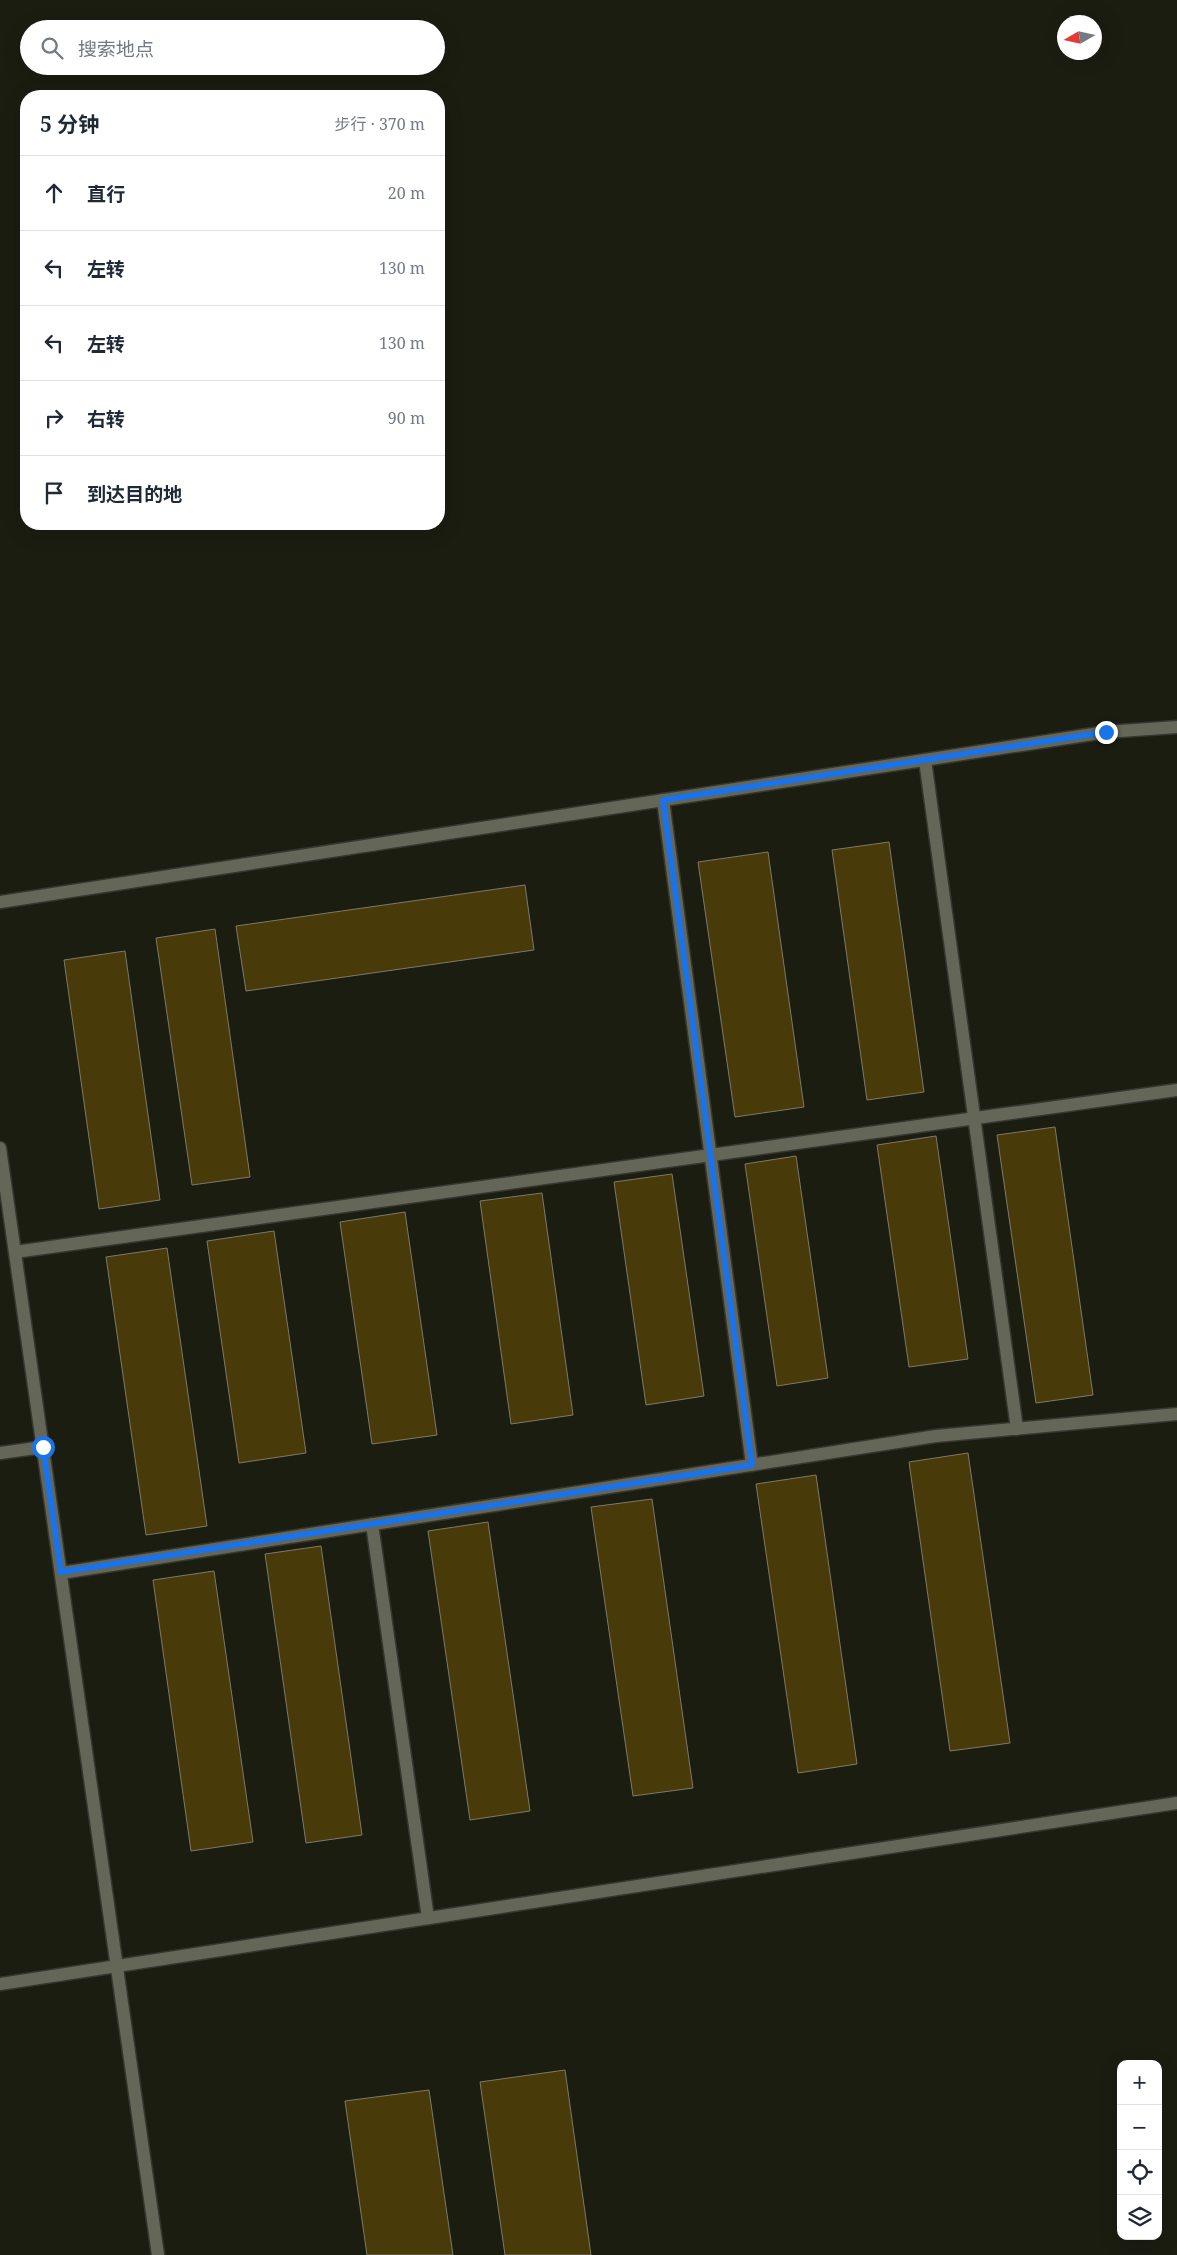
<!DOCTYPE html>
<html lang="zh">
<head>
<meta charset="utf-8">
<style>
  :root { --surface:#fff; --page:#f2f2f3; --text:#1f2937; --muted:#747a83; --line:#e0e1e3 }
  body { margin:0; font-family:"Noto Serif","Noto Sans SC",serif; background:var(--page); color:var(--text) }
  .controls { position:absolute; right:15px; bottom:15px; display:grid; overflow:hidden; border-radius:10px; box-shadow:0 5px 20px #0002 }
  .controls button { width:45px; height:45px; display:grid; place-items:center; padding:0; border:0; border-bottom:1px solid var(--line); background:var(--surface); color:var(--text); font:25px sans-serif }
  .compass { position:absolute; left:1057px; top:15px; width:45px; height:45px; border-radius:50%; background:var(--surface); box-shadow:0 5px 20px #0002; rotate:261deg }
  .stop { position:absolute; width:15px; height:15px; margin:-11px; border:4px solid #1a73e8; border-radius:50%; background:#fff }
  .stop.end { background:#1a73e8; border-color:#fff; box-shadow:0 1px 5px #0008 }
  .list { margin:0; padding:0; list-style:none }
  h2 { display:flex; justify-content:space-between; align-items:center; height:65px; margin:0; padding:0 20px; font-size:21px }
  h2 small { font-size:16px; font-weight:400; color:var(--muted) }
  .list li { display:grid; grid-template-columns:32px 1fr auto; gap:15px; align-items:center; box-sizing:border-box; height:75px; padding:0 20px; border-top:1px solid var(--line) }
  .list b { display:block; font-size:19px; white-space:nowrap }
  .list em { font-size:16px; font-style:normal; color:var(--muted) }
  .icon { flex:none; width:28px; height:28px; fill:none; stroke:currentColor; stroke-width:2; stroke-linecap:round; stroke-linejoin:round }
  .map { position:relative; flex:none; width:1177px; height:2255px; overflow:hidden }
  .search { position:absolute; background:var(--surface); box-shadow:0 5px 20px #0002; left:20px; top:20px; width:425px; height:55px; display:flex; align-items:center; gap:12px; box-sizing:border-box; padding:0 18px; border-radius:28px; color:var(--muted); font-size:19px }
  .panel { position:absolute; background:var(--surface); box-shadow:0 5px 20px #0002; left:20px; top:90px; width:425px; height:440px; border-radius:20px }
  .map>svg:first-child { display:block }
</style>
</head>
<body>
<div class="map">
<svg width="1177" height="2255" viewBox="0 0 1177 2255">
  <rect width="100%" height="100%" fill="#1b1d11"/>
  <path fill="#493a0a" stroke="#7e796a" d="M889,842L924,1092L867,1100L832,850Z
    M768,852L804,1107L735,1117L698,862Z
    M525,885L534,950L246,991L236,926Z
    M215,929L250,1177L192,1185L156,938Z
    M125,951L160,1200L99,1209L64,960Z
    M1055,1127L1093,1395L1036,1403L997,1135Z
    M936,1136L968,1359L909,1367L877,1145Z
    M796,1156L828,1378L777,1386L745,1164Z
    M672,1174L704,1396L646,1405L614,1182Z
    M542,1193L573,1415L511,1424L480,1201Z
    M405,1212L437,1435L372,1444L340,1222Z
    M274,1231L306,1453L239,1463L207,1241Z
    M167,1248L207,1526L146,1535L106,1257Z
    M968,1453L1010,1743L950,1751L909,1462Z
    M816,1475L857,1764L798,1773L756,1484Z
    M652,1499L693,1788L633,1796L591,1507Z
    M488,1522L530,1811L470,1820L428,1531Z
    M321,1546L362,1835L306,1843L265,1554Z
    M214,1571L253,1842L191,1851L153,1580Z
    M565,2070L591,2255H505L480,2082Z
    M429,2090L453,2255H367L345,2101Z"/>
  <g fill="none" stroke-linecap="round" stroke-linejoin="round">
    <g stroke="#363731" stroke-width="15">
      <path id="service" d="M925,760L1017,1429
        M663,800L752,1465
        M15,1252L1177,1090
        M0,1453L43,1447
        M372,1524L428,1918
        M61,1573L936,1436L1177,1414"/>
    </g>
    <g stroke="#363731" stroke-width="15">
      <path id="minor" d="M0,902L1106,732L1177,727
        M0,1148L158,2255"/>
    </g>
    <g stroke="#363731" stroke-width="15">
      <path id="secondary" d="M0,1984L1177,1803"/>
    </g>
    <use href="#service" stroke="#646658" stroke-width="12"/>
    <use href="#minor" stroke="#646658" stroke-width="12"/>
    <use href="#secondary" stroke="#646658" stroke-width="12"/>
  </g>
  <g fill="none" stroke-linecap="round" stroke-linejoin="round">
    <path stroke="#1a73e8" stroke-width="6" d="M43,1447L61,1572L752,1465L663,800L1106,732"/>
  </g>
</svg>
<div class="controls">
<button>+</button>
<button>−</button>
<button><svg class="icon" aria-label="locate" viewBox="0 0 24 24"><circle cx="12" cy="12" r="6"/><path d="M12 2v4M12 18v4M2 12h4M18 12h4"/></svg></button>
<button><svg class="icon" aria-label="layers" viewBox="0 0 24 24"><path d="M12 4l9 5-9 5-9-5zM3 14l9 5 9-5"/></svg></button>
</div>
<svg class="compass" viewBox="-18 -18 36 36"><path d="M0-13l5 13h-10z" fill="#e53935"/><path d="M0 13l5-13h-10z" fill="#747a83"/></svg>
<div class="stop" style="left:43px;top:1447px"></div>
<div class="stop end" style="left:1106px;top:732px"></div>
<div class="search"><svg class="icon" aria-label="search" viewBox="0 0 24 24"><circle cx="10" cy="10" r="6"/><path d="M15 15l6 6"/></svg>搜索地点</div>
<section class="panel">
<h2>5 分钟<small>步行 · 370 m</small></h2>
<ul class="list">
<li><svg class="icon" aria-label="ahead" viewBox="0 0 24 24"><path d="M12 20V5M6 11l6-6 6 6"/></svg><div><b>直行</b></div><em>20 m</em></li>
<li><svg class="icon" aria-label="left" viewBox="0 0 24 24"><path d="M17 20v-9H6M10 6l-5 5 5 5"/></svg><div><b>左转</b></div><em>130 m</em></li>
<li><svg class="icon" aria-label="left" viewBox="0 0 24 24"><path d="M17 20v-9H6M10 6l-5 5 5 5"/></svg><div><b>左转</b></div><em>130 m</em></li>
<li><svg class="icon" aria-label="right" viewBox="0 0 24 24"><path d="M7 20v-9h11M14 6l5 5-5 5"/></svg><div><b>右转</b></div><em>90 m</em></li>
<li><svg class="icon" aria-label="arrive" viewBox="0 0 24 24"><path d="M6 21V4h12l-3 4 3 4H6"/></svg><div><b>到达目的地</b></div></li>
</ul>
</section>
</div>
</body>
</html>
